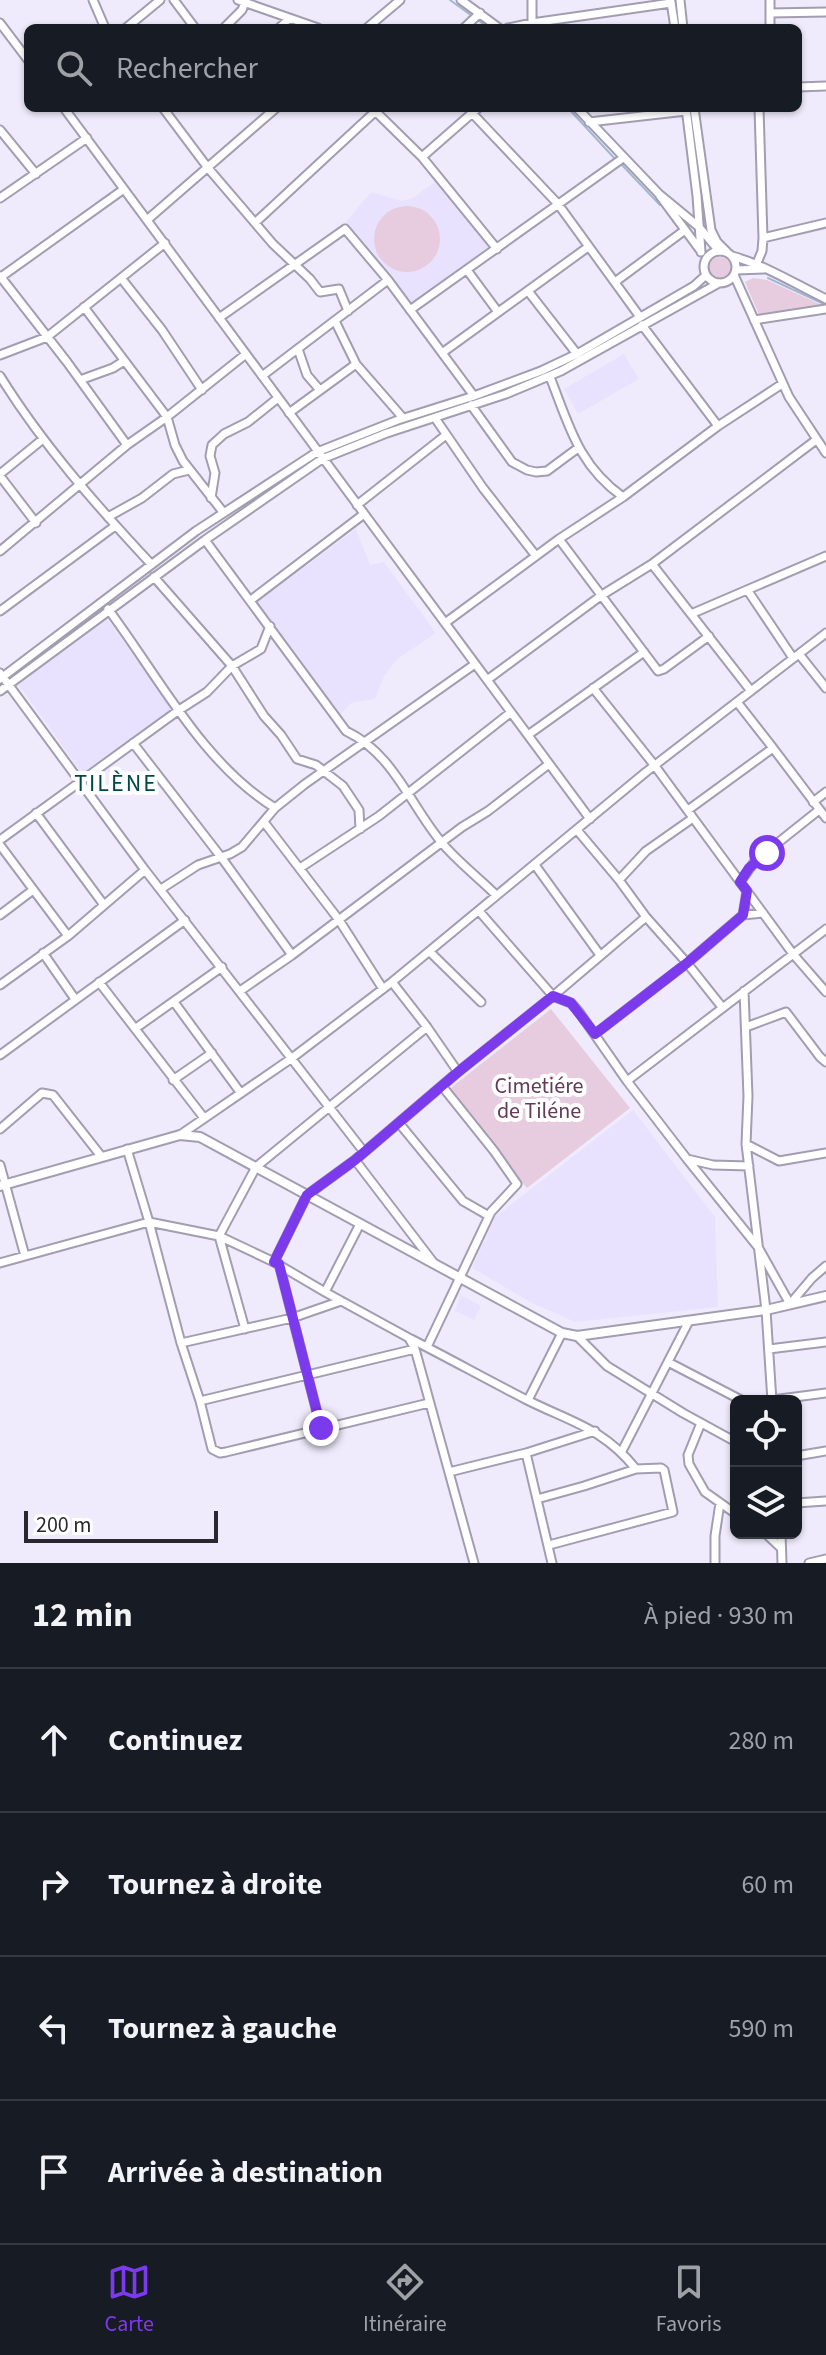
<!DOCTYPE html>
<html lang="fr">
<head>
<meta charset="utf-8">
<style>
  :root { --surface:#171b24; --page:#242831; --text:#f1f3f6; --muted:#9ea1a6; --line:#363941; --accent:#7c3aed }
  body { margin:0; font-family:"Source Sans 3",sans-serif; background:var(--page); color:var(--text) }
  .controls { position:absolute; right:24px; bottom:24px; display:grid; overflow:hidden; border-radius:12px; box-shadow:0 2px 6px #0004 }
  .controls button { width:72px; height:72px; display:grid; place-items:center; padding:0; border:0; border-bottom:2px solid var(--line); background:var(--surface); color:var(--text); font:40px sans-serif }
  .scale { position:absolute; left:24px; bottom:20px; width:194px; box-sizing:border-box; padding-left:8px; border:4px solid #29282f; border-top:0; font-size:22px; line-height:28px; white-space:nowrap; color:#29282f; -webkit-text-stroke:6px #fff; paint-order:stroke }
  .stop { position:absolute; width:24px; height:24px; margin:-18px; border:6px solid #7c3aed; border-radius:50%; background:#fff }
  .stop.end { background:#7c3aed; border-color:#fff; box-shadow:0 2px 8px #0008 }
  .list { margin:0; padding:0; list-style:none }
  h2 { display:flex; justify-content:space-between; align-items:center; height:104px; margin:0; padding:0 32px; font-size:34px }
  h2 small { font-size:26px; font-weight:400; color:var(--muted) }
  .list li { display:grid; grid-template-columns:52px 1fr auto; gap:24px; align-items:center; box-sizing:border-box; height:144px; padding:0 32px; border-top:2px solid var(--line) }
  .list b { display:block; font-size:30px; white-space:nowrap }
  .list em { font-size:26px; font-style:normal; color:var(--muted) }
  .icon { flex:none; width:44px; height:44px; fill:none; stroke:currentColor; stroke-width:2; stroke-linecap:round; stroke-linejoin:round }
  .map { position:relative; flex:none; width:826px; height:1563px; overflow:hidden }
  .search { position:absolute; background:var(--surface); box-shadow:0 2px 6px #0004; left:24px; right:24px; top:24px; height:88px; display:flex; align-items:center; gap:20px; box-sizing:border-box; padding:0 28px; border-radius:12px; color:var(--muted); font-size:30px }
  .sheet { height:680px; background:var(--surface) }
  nav { display:flex; justify-content:space-around; align-items:center; box-sizing:border-box; height:112px; border-top:2px solid var(--line); background:var(--surface); font-size:22px; color:var(--muted) }
  nav a { display:grid; justify-items:center; gap:4px }
  nav .on { color:var(--accent) }
  .map>svg:first-child { display:block }
</style>
</head>
<body>
<div class="map">
<svg width="826" height="1563" viewBox="0 0 826 1563">
  <rect width="100%" height="100%" fill="#efebfc"/>
  <path fill="#e8e2fe" d="M435,182L493,247L411,305L345,223L371,192L402,201L413,198Z
    M624,354L639,379L578,414L564,389Z
    M356,529L370,565L384,562L436,633L396,660L383,678L375,699L351,703L338,717L315,681L257,602Z
    M107,619L173,708L82,773L18,684Z
    M633,1110L715,1217L718,1307L575,1322L530,1302L472,1268L495,1217Z
    M461,1295L481,1306L474,1320L455,1311Z"/>
  <path fill="#e7cbdf" d="M374 239a33 33 0 1 1 66 0a33 33 0 1 1-66 0Z
    M709 268a11 11 0 1 1 22 0a11 11 0 1 1-22 0Z
    M753,278L767,280L826,307L763,324L745,282Z
    M551,1009L630,1108L527,1188L448,1090Z"/>
  <g fill="none" stroke-linecap="round" stroke-linejoin="round">
    <path stroke="#a3b7d0" stroke-width="2" d="M450,0L472,16
      M477,19L488,28
      M568,108L616,160
      M697,158L704,211
      M621,164L660,205
      M768,278L826,305
      M613,338L706,286
      M475,400L522,384
      M329,452L378,433
      M258,499L313,460
      M120,598L158,571"/>
    <g stroke="#a29db1" stroke-width="11">
      <path id="minor" d="M93,0L105,28
        M174,0L195,28
        M238,0L318,28
        M461,0L499,28
        M680,0L683,28
        M671,2L675,28
        M770,13L826,12
        M0,23L28,60
        M532,23V0
        M126,28L160,0
        M224,28L242,10L246,0
        M279,28L289,19
        M367,28L400,0
        M464,28L480,13
        M508,28L532,23L671,3
        M770,28V0
        M798,87L826,86
        M64,108L590,819
        M163,108L208,168L273,244L310,279L320,292L339,289L348,311
        M372,108L422,157L497,249
        M577,108L659,194L699,227L719,251
        M686,108L697,196L701,252
        M694,108L711,230L717,242L727,252
        M472,113L558,204L640,317
        M589,122L686,111
        M0,130L36,174
        M422,157L478,108
        M660,196L700,250
        M0,198L87,138
        M147,220L276,108
        M256,222L379,108
        M763,238L826,223
        M704 267a16 16 0 1 1 32 0a16 16 0 1 1-32 0Z
        M732,256C765,265 795,284 826,299
        M757,263L762,251L763,238L759,108
        M467,270L498,312
        M736,270L764,269
        M734,275L789,397L826,453
        M0,276L67,362L127,445
        M1,277L124,189
        M121,278L162,330L202,390
        M615,282L685,230
        M528,291L577,354
        M84,307L167,417L175,445L183,461L223,512
        M410,310L623,158
        M219,318L345,229L388,280L474,396
        M754,320L826,309
        M335,321L356,364L403,418
        M642,325L718,426
        M298,349L307,375L319,389
        M442,353L588,247
        M0,355L47,337L165,243
        M0,376C42,444 97,506 151,564
        M262,376L388,280
        M550,377C569,425 578,465 623,497
        M80,380L113,368L124,361
        M471,405L512,462L527,470L536,472L547,471L578,448
        M289,413L356,364
        M435,418L483,488L536,556
        M0,474L43,439
        M0,476L36,523
        M211,498L215,473L210,456L212,445L224,434L248,422L278,398
        M357,505L446,435
        M108,517L142,498L173,474L189,470
        M559,539L658,671L664,669L709,636
        M205,540L346,731C394,754 410,805 442,843C458,862 479,878 496,895
        M0,551L127,445L167,417L246,354
        M652,564L751,691
        M154,577L232,666L264,716L281,735L297,759L316,765L343,786L359,810L360,829
        M748,591L793,658
        M251,600L364,514
        M108,609C159,677 202,763 275,808
        M0,611L115,526
        M691,614L826,556
        M445,623L559,539L623,497L718,426L782,384
        M799,654L826,688
        M0,673L145,870L364,1152
        M0,679L196,531L317,452L398,420L474,396L541,371L577,354L694,286L706,275
        M487,680L602,595L652,564L816,440
        M593,688L655,766L793,954L826,992
        M0,691L205,540L322,459L387,433L506,394L561,371L719,283
        M737,702L773,748
        M528,735L644,652
        M133,743L221,857L292,955
        M813,802L826,792
        M688,810L773,748L826,818
        M36,813L104,905
        M264,822L339,920L383,989
        M577,830L619,880L646,917L687,963L722,1007
        M0,840L179,710L207,692L232,666L261,649L270,626
        M0,845L68,936
        M535,865L600,955
        M300,868L379,816L510,713
        M619,880L646,851L693,818
        M740,882L755,861L819,810
        M161,889L198,865L230,854L242,847L275,808L305,784L475,664
        M479,911L553,996L571,1003L579,1012L627,1081L687,1159L758,1247L790,1304L812,1278L826,1266
        M0,915L33,890
        M743,915L747,891
        M430,952L481,1002
        M43,953L75,999
        M99,982L204,1118
        M0,985L68,936L145,870
        M240,991L292,955L462,827L488,811L549,764
        M744,991L748,1096L746,1144L766,1310L772,1401
        M174,1002L240,1092
        M746,1027L786,1012L820,1057L826,1062
        M136,1028L222,967
        M595,1034L687,963L743,915L763,913
        M0,1055L185,920
        M458,1072L553,996L646,917
        M173,1080L212,1053
        M627,1081L826,929
        M399,1123L463,1201L489,1216
        M0,1129L42,1093L53,1095L101,1156
        M180,1135L292,1058L392,982L646,772L826,633
        M746,1144L779,1161L826,1153
        M127,1149L149,1222L219,1236L274,1262L325,1292L409,1338L415,1349L474,1563
        M687,1159L713,1165L749,1166
        M355,1160L433,1262
        M0,1165L25,1256
        M274,1262L307,1195L355,1160L458,1072L427,1027L392,982
        M0,1263L149,1222L181,1343L200,1401L212,1449L220,1453L226,1452L429,1403
        M279,1264L321,1428
        M325,1292L360,1224
        M245,1329L219,1236L256,1167L427,1027
        M577,1336L607,1366L683,1413L736,1442
        M411,1339C450,1359 488,1380 527,1400C571,1422 603,1428 636,1469L584,1486L537,1499
        M181,1343L292,1318L341,1301
        M427,1347L491,1212L517,1184L494,1151L442,1086
        M769,1349L826,1342
        M668,1362L743,1401
        M528,1400L562,1333
        M772,1400L826,1393
        M200,1401L415,1349
        M701,1423L688,1455L689,1464L705,1492L736,1514
        M622,1451L689,1321
        M526,1453L552,1563
        M796,1456L826,1451
        M449,1472L526,1453L595,1431
        M796,1503L826,1501
        M765,1533L781,1548
        M781,1533L782,1563
        M549,1545L673,1512L664,1470L661,1468L636,1469
        M715,1563V1536L720,1503
        M809,1563L826,1559"/>
    </g>
    <g stroke="#a29db1" stroke-width="12">
      <path id="major" d="M0,1186L180,1135L200,1137L562,1333L577,1336L766,1310L826,1296"/>
    </g>
    <use href="#minor" stroke="#fff" stroke-width="7"/>
    <use href="#major" stroke="#fff" stroke-width="8"/>
  </g>
  <g fill="none" stroke-linecap="round" stroke-linejoin="round">
    <path stroke="#7c3aed" stroke-width="10" d="M321,1428L279,1264L274,1262L307,1195L355,1160L458,1072L553,996L571,1003L595,1034L687,963L743,915L747,891L740,882L749,868L767,853"/>
  </g>
  <g text-anchor="middle" dominant-baseline="central" stroke-width="8" stroke-linejoin="round" paint-order="stroke">
    <g font-size="22" fill="#633b59" stroke="#fff">
      <text x="539" y="1086">Cimetiére<tspan x="539" dy="25">de Tiléne</tspan></text>
    </g>
    <g font-size="24" letter-spacing="2" fill="#024645" stroke="#fff">
      <text x="116" y="783">TILÈNE</text>
    </g>
  </g>
</svg>
<div class="controls">
<button><svg class="icon" aria-label="locate" viewBox="0 0 24 24"><circle cx="12" cy="12" r="6"/><path d="M12 2v4M12 18v4M2 12h4M18 12h4"/></svg></button>
<button><svg class="icon" aria-label="layers" viewBox="0 0 24 24"><path d="M12 4l9 5-9 5-9-5zM3 14l9 5 9-5"/></svg></button>
</div>
<div class="scale">200 m</div>
<div class="stop" style="left:767px;top:853px"></div>
<div class="stop end" style="left:321px;top:1428px"></div>
<div class="search"><svg class="icon" aria-label="search" viewBox="0 0 24 24"><circle cx="10" cy="10" r="6"/><path d="M15 15l6 6"/></svg>Rechercher</div>
</div>
<section class="sheet">
<h2>12 min<small>À pied · 930 m</small></h2>
<ul class="list">
<li><svg class="icon" aria-label="ahead" viewBox="0 0 24 24"><path d="M12 20V5M6 11l6-6 6 6"/></svg><div><b>Continuez</b></div><em>280 m</em></li>
<li><svg class="icon" aria-label="right" viewBox="0 0 24 24"><path d="M7 20v-9h11M14 6l5 5-5 5"/></svg><div><b>Tournez à droite</b></div><em>60 m</em></li>
<li><svg class="icon" aria-label="left" viewBox="0 0 24 24"><path d="M17 20v-9H6M10 6l-5 5 5 5"/></svg><div><b>Tournez à gauche</b></div><em>590 m</em></li>
<li><svg class="icon" aria-label="arrive" viewBox="0 0 24 24"><path d="M6 21V4h12l-3 4 3 4H6"/></svg><div><b>Arrivée à destination</b></div></li>
</ul>
</section>
<nav>
<a class="on"><svg class="icon" aria-label="map" viewBox="0 0 24 24"><path d="M3 6l6-2 6 2 6-2v14l-6 2-6-2-6 2zM9 4v14M15 6v14"/></svg>Carte</a>
<a><svg class="icon" aria-label="directions" viewBox="0 0 24 24"><path d="M12 3l9 9-9 9-9-9zM9 14v-3h6M13 9l2 2-2 2"/></svg>Itinéraire</a>
<a><svg class="icon" aria-label="saved" viewBox="0 0 24 24"><path d="M7 4h10v16l-5-4-5 4z"/></svg>Favoris</a>
</nav>
</body>
</html>
